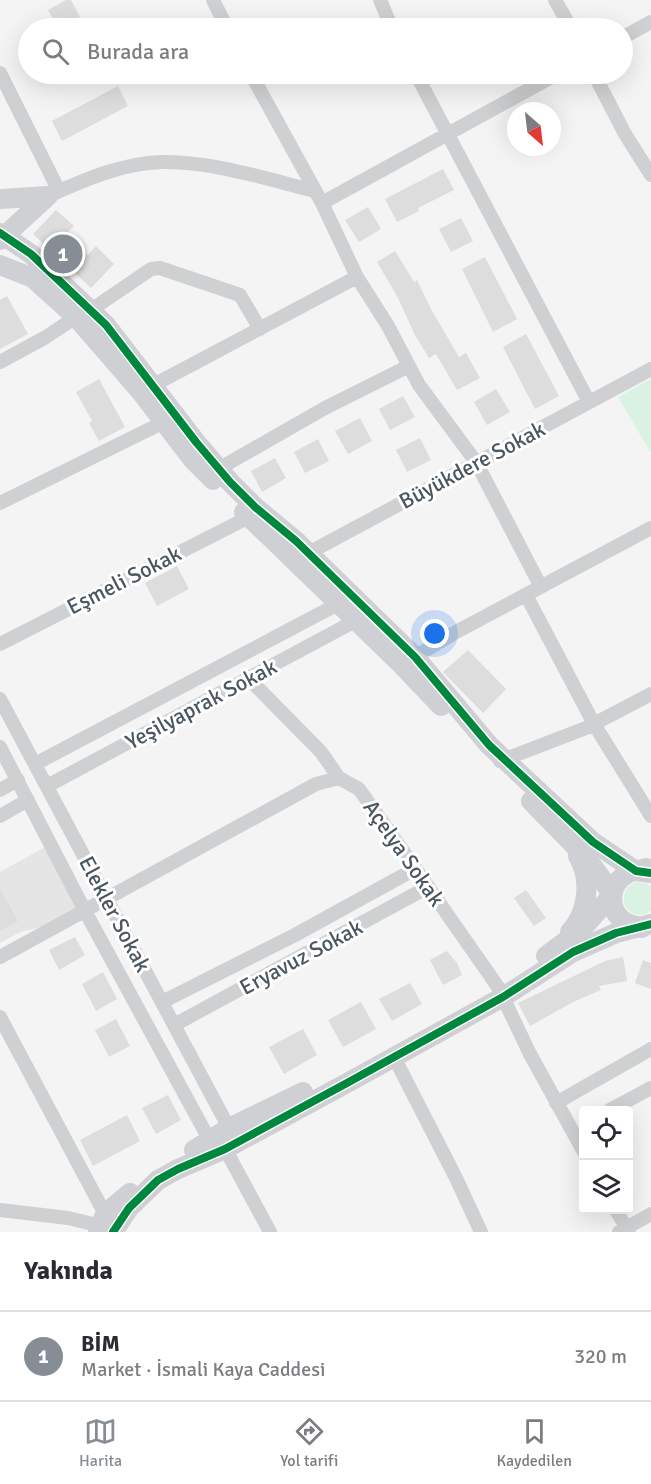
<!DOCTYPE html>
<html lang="tr">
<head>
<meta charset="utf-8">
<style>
  :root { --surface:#fff; --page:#f7f7f7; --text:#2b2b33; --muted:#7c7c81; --line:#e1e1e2; --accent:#868d94 }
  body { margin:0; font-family:Signika,sans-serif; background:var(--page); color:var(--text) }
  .controls { position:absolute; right:18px; bottom:18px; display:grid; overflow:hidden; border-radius:6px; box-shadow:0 6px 24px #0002 }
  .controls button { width:54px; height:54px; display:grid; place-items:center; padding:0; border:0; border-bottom:2px solid var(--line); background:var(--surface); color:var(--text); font:30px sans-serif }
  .compass { position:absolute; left:507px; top:102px; width:54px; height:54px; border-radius:50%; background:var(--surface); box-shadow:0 6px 24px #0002; rotate:152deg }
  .you { position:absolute; left:435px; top:634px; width:21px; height:21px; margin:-15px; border:4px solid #fff; border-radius:50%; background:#1a73e8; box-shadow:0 0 0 9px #1a73e833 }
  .badge { display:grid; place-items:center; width:39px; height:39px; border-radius:50%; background:var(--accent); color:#fff; font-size:20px; font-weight:700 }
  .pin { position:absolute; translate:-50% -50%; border:3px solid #fff; box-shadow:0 2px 6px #0006 }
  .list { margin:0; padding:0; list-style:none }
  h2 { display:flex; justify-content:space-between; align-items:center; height:78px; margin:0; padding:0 24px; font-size:26px }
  h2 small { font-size:20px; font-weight:400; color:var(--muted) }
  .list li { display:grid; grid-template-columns:39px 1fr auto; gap:18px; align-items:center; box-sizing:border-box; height:90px; padding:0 24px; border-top:2px solid var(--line) }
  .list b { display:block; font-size:22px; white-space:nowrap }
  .list p { margin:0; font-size:20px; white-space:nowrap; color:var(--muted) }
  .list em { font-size:20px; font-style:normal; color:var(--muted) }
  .icon { flex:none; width:33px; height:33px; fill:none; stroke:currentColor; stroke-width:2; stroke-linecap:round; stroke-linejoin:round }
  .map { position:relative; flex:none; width:651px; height:1232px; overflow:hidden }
  .search { position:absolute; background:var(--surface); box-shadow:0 6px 24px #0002; left:18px; right:18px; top:18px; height:66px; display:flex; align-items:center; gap:15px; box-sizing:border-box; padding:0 21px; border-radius:33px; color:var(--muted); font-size:22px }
  .sheet { height:168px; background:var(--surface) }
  nav { display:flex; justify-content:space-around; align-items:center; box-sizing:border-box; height:84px; border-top:2px solid var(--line); background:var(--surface); font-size:16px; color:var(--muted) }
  nav a { display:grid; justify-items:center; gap:3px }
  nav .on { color:var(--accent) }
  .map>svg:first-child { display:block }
</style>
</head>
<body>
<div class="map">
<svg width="651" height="1232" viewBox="0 0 651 1232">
  <rect width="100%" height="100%" fill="#f4f4f4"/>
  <path fill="#e6e5e6" d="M47,846L81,907L47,926L20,932L0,943V872Z"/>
  <path fill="#d9f2e3" d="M651,379V453L618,397Z
    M636,882L647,884L651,886V911C628,926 611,893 636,882Z"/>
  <path fill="#ddddde" d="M66,0H71L80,17L75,20L80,28H54L50,22L54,21L48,10Z
    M118,86L128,106L62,141L52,121Z
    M443,169L454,190L418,208L419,211L397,222L385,199Z
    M368,207L381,229L359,242L345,220Z
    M56,210L74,226L66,234L88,255L96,246L114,264L91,288L33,234Z
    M461,218L473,241L451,252L439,229Z
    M395,251L414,282L417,280L431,309L459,357L466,353L480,378L457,390L436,354L429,358L415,335L397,296L377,262Z
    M485,257L517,319L493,332L462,269Z
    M7,296L28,334L0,349V300Z
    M526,334L559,396L535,409L503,347Z
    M99,379L125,427L99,441L89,423L92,421L76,392Z
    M496,389L510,412L487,425L474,402Z
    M403,396L415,417L390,430L379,409Z
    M360,418L372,441L348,454L335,431Z
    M420,438L431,460L407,472L396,450Z
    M318,439L329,461L305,473L294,452Z
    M275,458L286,478L262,492L251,471Z
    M177,566L189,589L157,606L145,583Z
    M468,650L506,689L483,713L443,672Z
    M0,888L18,921L0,931Z
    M526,890L546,918L534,926L514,898Z
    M75,937L85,955L59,970L49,950Z
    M447,951L457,963L462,975L443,985L430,960Z
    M623,957L627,981L599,986L601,990L573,1002L530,1026L518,1003L605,961Z
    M643,960L651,963V989L635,983Z
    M103,972L117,999L96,1011L82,984Z
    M410,983L422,1004L392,1021L379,999Z
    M361,1002L376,1029L343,1047L328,1020Z
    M116,1019L130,1046L109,1057L95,1030Z
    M303,1029L317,1055L284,1074L269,1047Z
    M168,1095L181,1120L156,1134L142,1108Z
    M127,1115L140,1141L93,1166L80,1140Z"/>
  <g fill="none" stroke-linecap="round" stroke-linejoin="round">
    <path stroke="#ced0d2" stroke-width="14" d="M213,0L227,28
      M380,0L392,28
      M555,0L571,28
      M622,38L651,22
      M0,73L59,191
      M416,74L589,402
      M594,74L625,134L651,175
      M48,196C84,180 122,163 162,162C211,161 267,179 315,191
      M322,203L557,74
      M357,277L388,326L419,385L476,462L541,587
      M91,310L151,269L160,268L240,295L260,329
      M0,362L46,337L76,317
      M146,389L357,277L322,203L251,74
      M213,472L325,408L409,366
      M0,503L164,422
      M301,557L651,369
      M526,595L594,724L651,816
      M0,644L249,517
      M408,661L456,632L651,528
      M248,678L321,752L339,778L359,789L406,855L498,987L530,1054L584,1152
      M0,699L229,1128
      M0,747L85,911L210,1141
      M500,761L586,728L651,694
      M35,764L338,604
      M47,786L355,621
      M0,790L18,780
      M0,816L28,800
      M0,957L316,784L339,778
      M162,1002L295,935L415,869
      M0,1017L105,1214
      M174,1025L428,887
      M394,1057L456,1178L481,1232
      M556,1103L651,1049
      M610,1110L651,1088
      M222,1143L270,1232
      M0,1210L68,1218L101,1226
      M616,1210L629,1232
      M619,1232L651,1214"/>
    <path stroke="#ced0d4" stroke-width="20" d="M0,199L48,196
      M0,233L31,254L106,325L196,442L230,482L255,507L296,541L415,657L489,745L593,842L636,871L651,873
      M0,240L48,196
      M0,265L33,278L76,317L141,392L193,460L213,480
      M244,512L401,664L441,706
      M531,801C559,831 592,859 612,895
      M642,928C635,925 627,925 621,919C607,906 610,883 627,874C632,871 640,870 646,868
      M570,932C588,912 592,880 578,856
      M546,956L582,929L612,895
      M194,1150L229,1128L303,1092
      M98,1232L105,1214L130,1193
      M113,1232L129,1208L158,1180L178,1169L225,1149L347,1083L503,997L573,952L616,933L651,924"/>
    <g stroke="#fff" stroke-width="11">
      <path id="cycleway" d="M0,233L31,254L106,325L196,442L230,482L255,507L296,541L415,657L489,745L593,842L636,871L651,873
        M113,1232L129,1208L158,1180L178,1169L225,1149L347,1083L503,997L573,952L616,933L651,924"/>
    </g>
    <use href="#cycleway" stroke="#00873e" stroke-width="8"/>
  </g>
  <g text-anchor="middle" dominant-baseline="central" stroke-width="6" stroke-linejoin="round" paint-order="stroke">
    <g font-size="22" fill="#4a5661" stroke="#fff">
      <text transform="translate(472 465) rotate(-28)">Büyükdere Sokak</text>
      <text transform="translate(124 580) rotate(-27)">Eşmeli Sokak</text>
      <text transform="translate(201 704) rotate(-28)">Yeşilyaprak Sokak</text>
      <text transform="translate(404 853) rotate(55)">Açelya Sokak</text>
      <text transform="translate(115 914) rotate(62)">Elekler Sokak</text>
      <text transform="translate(301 957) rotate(-28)">Eryavuz Sokak</text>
    </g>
  </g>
</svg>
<div class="controls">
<button><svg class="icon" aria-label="locate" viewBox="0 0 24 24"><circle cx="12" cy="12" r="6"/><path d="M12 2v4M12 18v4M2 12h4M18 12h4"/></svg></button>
<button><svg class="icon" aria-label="layers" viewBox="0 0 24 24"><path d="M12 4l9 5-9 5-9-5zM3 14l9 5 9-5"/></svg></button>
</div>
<svg class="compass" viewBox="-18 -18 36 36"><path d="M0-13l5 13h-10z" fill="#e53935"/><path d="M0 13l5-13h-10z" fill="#7c7c81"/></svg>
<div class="you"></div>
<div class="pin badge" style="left:63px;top:254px">1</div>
<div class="search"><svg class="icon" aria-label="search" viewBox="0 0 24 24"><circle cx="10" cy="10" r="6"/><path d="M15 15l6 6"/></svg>Burada ara</div>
</div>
<section class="sheet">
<h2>Yakında<small></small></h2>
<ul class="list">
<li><span class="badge">1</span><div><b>BİM</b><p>Market · İsmali Kaya Caddesi</p></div><em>320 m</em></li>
</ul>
</section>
<nav>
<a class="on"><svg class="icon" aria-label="map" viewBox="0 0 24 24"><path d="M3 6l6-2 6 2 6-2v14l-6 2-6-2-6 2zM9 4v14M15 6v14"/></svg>Harita</a>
<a><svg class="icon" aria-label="directions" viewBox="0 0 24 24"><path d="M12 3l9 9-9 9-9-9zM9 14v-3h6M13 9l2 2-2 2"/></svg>Yol tarifi</a>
<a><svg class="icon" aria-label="saved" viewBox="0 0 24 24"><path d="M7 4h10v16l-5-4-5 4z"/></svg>Kaydedilen</a>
</nav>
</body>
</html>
